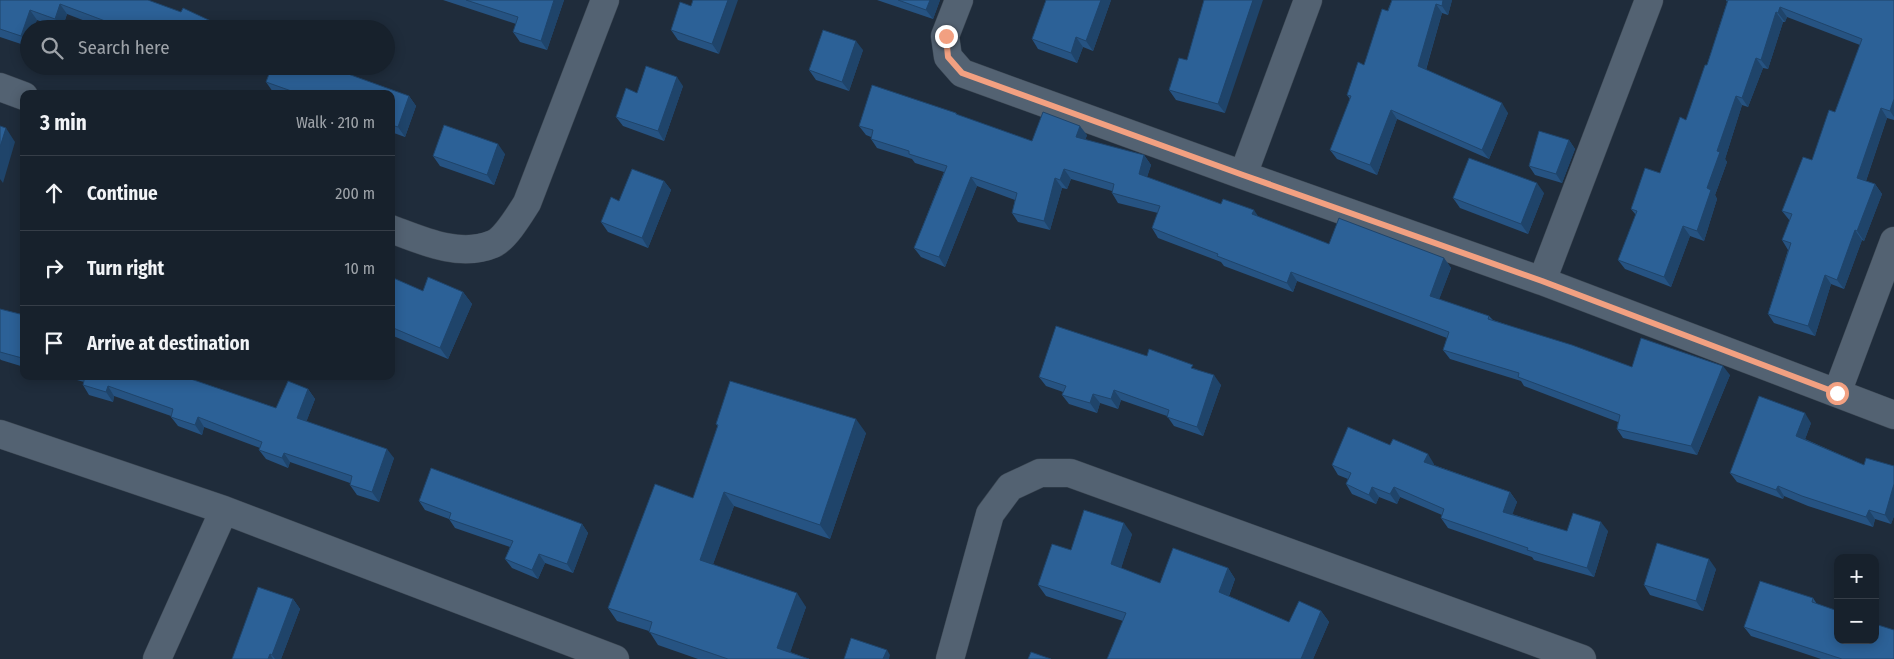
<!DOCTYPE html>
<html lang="en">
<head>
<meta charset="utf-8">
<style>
  :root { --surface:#17212c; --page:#202934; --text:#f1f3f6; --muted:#9ea3a9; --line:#363e48 }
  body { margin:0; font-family:"Fira Sans Condensed",sans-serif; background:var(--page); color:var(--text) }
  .controls { position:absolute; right:15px; bottom:15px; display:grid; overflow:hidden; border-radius:10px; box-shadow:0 2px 12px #0003 }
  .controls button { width:45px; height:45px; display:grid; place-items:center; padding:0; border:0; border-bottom:1px solid var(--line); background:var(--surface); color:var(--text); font:25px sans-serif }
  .stop { position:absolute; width:15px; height:15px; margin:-11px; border:4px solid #f2a081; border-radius:50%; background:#fff }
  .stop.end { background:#f2a081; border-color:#fff; box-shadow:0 1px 5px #0008 }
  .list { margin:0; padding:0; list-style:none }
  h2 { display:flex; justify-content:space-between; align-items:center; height:65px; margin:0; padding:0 20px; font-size:21px }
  h2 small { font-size:16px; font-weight:400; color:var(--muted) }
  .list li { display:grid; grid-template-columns:32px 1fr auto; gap:15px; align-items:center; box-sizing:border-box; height:75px; padding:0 20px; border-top:1px solid var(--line) }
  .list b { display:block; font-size:19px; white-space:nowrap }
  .list em { font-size:16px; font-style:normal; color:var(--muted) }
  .icon { flex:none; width:28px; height:28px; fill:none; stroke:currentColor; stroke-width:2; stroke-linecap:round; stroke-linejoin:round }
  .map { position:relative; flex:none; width:1894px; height:659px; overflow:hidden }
  .search { position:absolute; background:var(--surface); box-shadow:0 2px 12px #0003; left:20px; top:20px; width:375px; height:55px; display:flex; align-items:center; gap:12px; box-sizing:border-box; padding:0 18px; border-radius:28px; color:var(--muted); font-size:19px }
  .panel { position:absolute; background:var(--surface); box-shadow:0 2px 12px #0003; left:20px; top:90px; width:375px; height:290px; border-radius:10px }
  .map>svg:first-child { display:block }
</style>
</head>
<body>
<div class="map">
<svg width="1894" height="659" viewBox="0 0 1894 659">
  <rect width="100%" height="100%" fill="#1f2c3b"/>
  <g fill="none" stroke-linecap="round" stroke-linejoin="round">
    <g stroke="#3b4652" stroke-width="29">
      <path id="minor" d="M959,0L945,36L948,57L962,73L1243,175L1542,281L1894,415
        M0,87L24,96
        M1243,175L1308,0
        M391,229C423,241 460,258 493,244C505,239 520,214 527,203L605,0
        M1542,281L1649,0
        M1837,393L1894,241
        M0,434L224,510L615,659
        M157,659L224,510
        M950,659L990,514L1010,487L1040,473H1070L1582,659"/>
    </g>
    <use href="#minor" stroke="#536272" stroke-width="28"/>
  </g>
  <path fill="#265382" d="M0,0L181,12L228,29H106L67,14L62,29L37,20L29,29V42L27,46L0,37Z
    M443,0H564L547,50L520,42L513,32L516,24Z
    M877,0H940L933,19Z
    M1111,0L1093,51L1083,47L1077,63L1038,49L1032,39Z
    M1204,0L1225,113L1176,100L1169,90L1187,60Z
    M1392,0H1452L1448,15L1442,13L1426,70L1508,113L1489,159L1397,119L1377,175L1337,159L1330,150L1350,99L1347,95L1364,65Z
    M1726,0H1894V120L1887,118L1866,181L1875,184L1882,194L1864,241L1862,240L1844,289L1831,284L1815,336L1774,323L1768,314L1788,250L1782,240L1790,221L1782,211L1812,160L1835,112L1860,45L1787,17L1785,22H1783L1768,69L1763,68L1748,107L1742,105L1725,159L1727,162L1715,195L1717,199L1704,241L1690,236L1671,287L1625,269L1618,260L1636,215L1631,209L1660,173L1686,120L1707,65L1727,2Z
    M691,6L719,54L678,40L671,30Z
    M863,50L849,91L816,80L809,70Z
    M182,66H200L197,73Z
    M209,66H230L227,74Z
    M272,66H326L409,96L416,106L405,137L391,132V94H279L273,92L266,82Z
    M683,86L664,141L623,126L616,117L637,93Z
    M956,113L958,115L1032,141L1087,135L1085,140L1144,155L1151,165L1147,177L1221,204L1258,217L1329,244L1444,258L1451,268L1439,299L1489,316L1493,320L1632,367L1730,375L1697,455L1623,438L1617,429L1618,422L1524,386L1521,381L1450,359L1443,350L1447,338L1297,281L1293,292L1224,266L1221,262L1158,238L1152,228L1158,213L1118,203L1112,193V191L1071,179L1067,189L1062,188L1050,230L1018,222L1012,213L1015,200L977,186L945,267L921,257L914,248L944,172L915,163L912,159L877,148L871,139V137L866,135L859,126Z
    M1569,140L1575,149L1562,183L1535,175L1529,166Z
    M505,154L494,185L440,166L433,156Z
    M664,181L671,190L648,248L608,232L601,222Z
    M1544,193L1528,234L1460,208L1453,198Z
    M391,277L423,291L463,292L472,304L448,359L391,335Z
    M0,309L24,315V367L1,360L0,359Z
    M1147,356L1196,369L1221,385L1203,436L1174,426L1167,416L1121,400L1118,409L1100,403L1097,413L1069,404L1062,395L1063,392L1046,386L1039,377Z
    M63,376H182L276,408L308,389L315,399L306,422L394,458L379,502L357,495L350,485V483L290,462L288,468L266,459L259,450L260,448L204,427L202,435L178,426L171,417V416L114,396L113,402L89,395L83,385L84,382Z
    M1811,423L1805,439L1864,465L1894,466V516L1891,524L1875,519L1873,527L1808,506L1784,496L1783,499L1737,482L1730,473Z
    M716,424L866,433L830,539L734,506L713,564L806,607L790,652L809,659H698L658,645L649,631L617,621L608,608L693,498L718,427Z
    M1434,464V465L1510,492L1517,502L1512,514L1567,531H1608L1594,577L1534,560L1532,557L1448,528L1441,518L1442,515L1400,497L1397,504L1379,497L1376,504L1352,494L1346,484L1348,479L1338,475L1332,465Z
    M419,501L582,524L588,533L573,573L545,563L538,579L512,568L505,559L510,547L455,528L449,519L425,510Z
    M1132,534L1121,568L1160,583L1228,568L1235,579L1229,596L1289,622L1321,611L1329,622L1313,659L1123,621L1046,596L1038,585L1071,550Z
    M1716,569L1703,611L1650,595L1644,585Z
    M1813,598L1817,604L1894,659H1821L1751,636L1744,627Z
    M293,599L300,609L281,659H232Z"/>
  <path fill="#1f446a" d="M554,0H564L547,50L541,41Z
    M728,0H738L719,54L712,44Z
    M930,0H940L933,19L926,10Z
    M1101,0H1111L1093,51L1086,41Z
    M1253,0H1263L1225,113L1218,104Z
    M1443,0H1452L1448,15L1442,6Z
    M60,4L67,14L62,29L55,19Z
    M1436,4L1442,13L1424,76L1418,66Z
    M1780,7L1787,17L1785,22L1778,13Z
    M30,10L37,20L34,29H29V42L27,46L21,36Z
    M1776,12L1783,22L1768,69L1761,60Z
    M1076,37L1083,47L1077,63L1071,53Z
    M856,41L863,50L849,91L842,82Z
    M1756,58L1763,68L1748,107L1742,98Z
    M192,66H200L197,73Z
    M221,66H230L227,74Z
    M677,77L683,86L664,141L658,131Z
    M409,96L416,106L405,137L398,127Z
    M1736,96L1742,105L1725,159L1727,162L1715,195L1717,199L1704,241L1697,231L1707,188L1717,151Z
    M1894,99V117L1890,111Z
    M1502,103L1508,113L1489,159L1482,150Z
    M1881,108L1887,118L1864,187L1857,178Z
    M1391,110L1397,119L1377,175L1370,165Z
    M1080,126L1087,135L1083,147L1076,137Z
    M6,128L15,142L3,183L0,179V147Z
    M1569,140L1575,149L1562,183L1556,174Z
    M498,144L505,154L494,185L487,175Z
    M1144,155L1151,165L1145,183L1139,174Z
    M1064,169L1071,179L1067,189L1060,180Z
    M971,177L977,186L945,267L939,257Z
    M1055,178L1062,188L1050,230L1044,221Z
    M664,181L671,190L648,248L642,238Z
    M1537,183L1544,193L1528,234L1521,224Z
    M1875,184L1882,194L1864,241L1857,231Z
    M1254,210L1260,219L1252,214Z
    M1683,226L1690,236L1671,287L1664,277Z
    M1855,230L1862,240L1844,289L1837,280Z
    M1444,258L1451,268L1437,305L1430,296Z
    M1291,272L1297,281L1293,292L1287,283Z
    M1825,275L1831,284L1815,336L1808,326Z
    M463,292L472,304L448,359L440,348Z
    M1723,366L1730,375L1697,455L1691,446Z
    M1214,375L1221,385L1203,436L1197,427Z
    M108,386L114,396L113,402L106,392Z
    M308,389L315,399L304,428L297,418Z
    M1114,390L1121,400L1118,409L1111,399Z
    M1093,394L1100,403L1097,413L1090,403Z
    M1805,413L1811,423L1803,445L1796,436Z
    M198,417L204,427L202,435L195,425Z
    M856,419L866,433L830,539L820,525Z
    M387,449L394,458L379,502L372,492Z
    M284,453L290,462L288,468L282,458Z
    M1428,454L1434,464L1431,472L1424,462Z
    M1894,484V516L1891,524L1885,515Z
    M1778,486L1784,496L1783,499L1776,490Z
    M1372,487L1379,497L1376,504L1369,495Z
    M1394,487L1400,497L1397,504L1390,494Z
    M724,492L734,506L710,573L700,560Z
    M1510,492L1517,502L1510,521L1503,512Z
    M1869,510L1875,519L1873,527L1866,517Z
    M1601,522L1608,531L1594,577L1587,568Z
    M1124,523L1132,534L1119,575L1111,564Z
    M582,524L588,533L573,573L567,564Z
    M539,554L545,563L538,579L532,570Z
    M1709,559L1716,569L1703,611L1696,601Z
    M1228,568L1235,579L1226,603L1219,592Z
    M797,593L806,607L788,659L777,648Z
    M293,599L300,609L281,659H275L272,655Z
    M1321,611L1329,622L1313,659H1301Z
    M887,650L890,655L889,659H883Z
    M270,654L273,659H268Z"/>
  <path fill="#2c6197" stroke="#1f446a" d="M0,0H148L181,12L183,8L228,29H121V27L60,4L55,19L30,10L21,36L0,29Z
    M466,0H554L541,41L513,32L518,17Z
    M693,0H728L712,44L671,30L680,2L691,6Z
    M898,0H930L926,10Z
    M1046,0H1101L1086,41L1076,37L1071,53L1032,39Z
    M1204,0H1253L1218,104L1169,90L1179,58L1187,60Z
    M1392,0H1443L1442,6L1436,4L1418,66L1502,103L1482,150L1391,110L1370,165L1330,150L1351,96L1347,95L1358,62L1364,65L1382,9L1388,11Z
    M1728,0H1894V99L1890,111L1881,108L1857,178L1875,184L1857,231L1855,230L1837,280L1825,275L1808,326L1768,314L1791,243L1782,240L1792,214L1782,211L1803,157L1812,160L1829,110L1835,112L1862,39L1780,7L1778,13L1776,12L1761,60L1756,58L1742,98L1736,96L1717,151L1720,152L1707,188L1711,190L1697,231L1683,226L1664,277L1618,260L1637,211L1631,209L1645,168L1660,173L1680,117L1686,120L1705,65H1707Z
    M823,30L856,41L842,82L809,70Z
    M272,66H326L409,96L398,127L391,125V94H297V93L266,82Z
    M646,66L677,77L658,131L616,117L626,88L637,93Z
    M872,85L956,113V114L1032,141L1043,112L1080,126L1076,137L1144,155L1139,174L1221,204L1223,199L1254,210L1252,214L1329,244L1339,218L1341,219L1444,258L1430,296L1489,316L1488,319L1572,345L1632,367L1641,338L1723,366L1691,446L1617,429L1620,415L1518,377L1519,373L1443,350L1449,332L1291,272L1287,283L1217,256L1218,254L1152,228L1160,206L1112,193L1114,184L1064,169L1060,180L1055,178L1044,221L1012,213L1017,193L971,177L939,257L914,248L947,166L909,154V151L871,139L873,130L859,126Z
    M444,125L498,144L487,175L433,156Z
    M0,126L6,128L0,147Z
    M1539,131L1569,140L1556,174L1529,166Z
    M1469,158L1537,183L1521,224L1453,198Z
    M632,169L664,181L642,238L601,222L611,197L619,201Z
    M24,195V205L21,204Z
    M391,277L423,291L428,277L463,292L440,348L391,327Z
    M0,309L24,315V357H22V358L0,352Z
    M1056,326L1147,356L1149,349L1193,365L1191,368L1214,375L1197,427L1167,417L1169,410L1114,390L1111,399L1093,394L1090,403L1062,395L1066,386L1039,377Z
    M85,376H182L276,408L288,381L308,389L297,418L387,449L372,492L350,485L352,476L284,453L282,458L259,450L262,442L198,417L195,425L171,417L173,409L108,386L106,392L83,385Z
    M730,381L856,419L820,525L724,492L700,560L797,593L777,648L809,659H728L649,632L652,622L608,608L655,484L693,498L718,425L716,424Z
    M1759,396L1805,413L1796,436L1864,465L1866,458L1894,466V484L1885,515L1869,510L1866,517L1802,496L1778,486L1776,490L1730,473Z
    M1348,427L1390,445L1393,439L1428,454L1424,462L1510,492L1503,512L1567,531L1573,513L1601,522L1587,568L1527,550L1528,548L1441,518L1444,509L1394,487L1390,494L1372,487L1369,495L1346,484L1351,473L1332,465Z
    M431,468L582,524L567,564L539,554L532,570L505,559L513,541L449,519L451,513L419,501Z
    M1084,510L1124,523L1111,564L1160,583L1173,548L1228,568L1219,592L1289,622L1299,601L1321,611L1301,659H1107L1126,613L1038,585L1052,544L1071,550Z
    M1657,543L1709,559L1696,601L1644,585Z
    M1760,581L1813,598L1812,602L1838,611V640H1875V624L1894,630V659H1842L1744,627Z
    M258,587L293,599L272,655L270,654L268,659H232Z
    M851,638L887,650L883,659H844Z
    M1031,652L1051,659H1028Z"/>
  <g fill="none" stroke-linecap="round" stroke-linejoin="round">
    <path stroke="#f2a081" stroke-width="6" d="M946,36L948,57L962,73L1243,175L1542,281L1837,393"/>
  </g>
</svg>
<div class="controls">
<button>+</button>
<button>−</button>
</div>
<div class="stop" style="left:1837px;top:393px"></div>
<div class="stop end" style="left:946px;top:36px"></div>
<div class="search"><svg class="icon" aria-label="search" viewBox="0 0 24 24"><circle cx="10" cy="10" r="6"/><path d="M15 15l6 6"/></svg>Search here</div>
<section class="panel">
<h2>3 min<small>Walk · 210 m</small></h2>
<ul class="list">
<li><svg class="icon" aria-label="ahead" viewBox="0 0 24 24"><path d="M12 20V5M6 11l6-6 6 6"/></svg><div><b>Continue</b></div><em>200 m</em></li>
<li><svg class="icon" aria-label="right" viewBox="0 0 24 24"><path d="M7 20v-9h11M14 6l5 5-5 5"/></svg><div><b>Turn right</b></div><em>10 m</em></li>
<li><svg class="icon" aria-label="arrive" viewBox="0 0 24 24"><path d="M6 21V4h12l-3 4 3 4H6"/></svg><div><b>Arrive at destination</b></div></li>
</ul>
</section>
</div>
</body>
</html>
